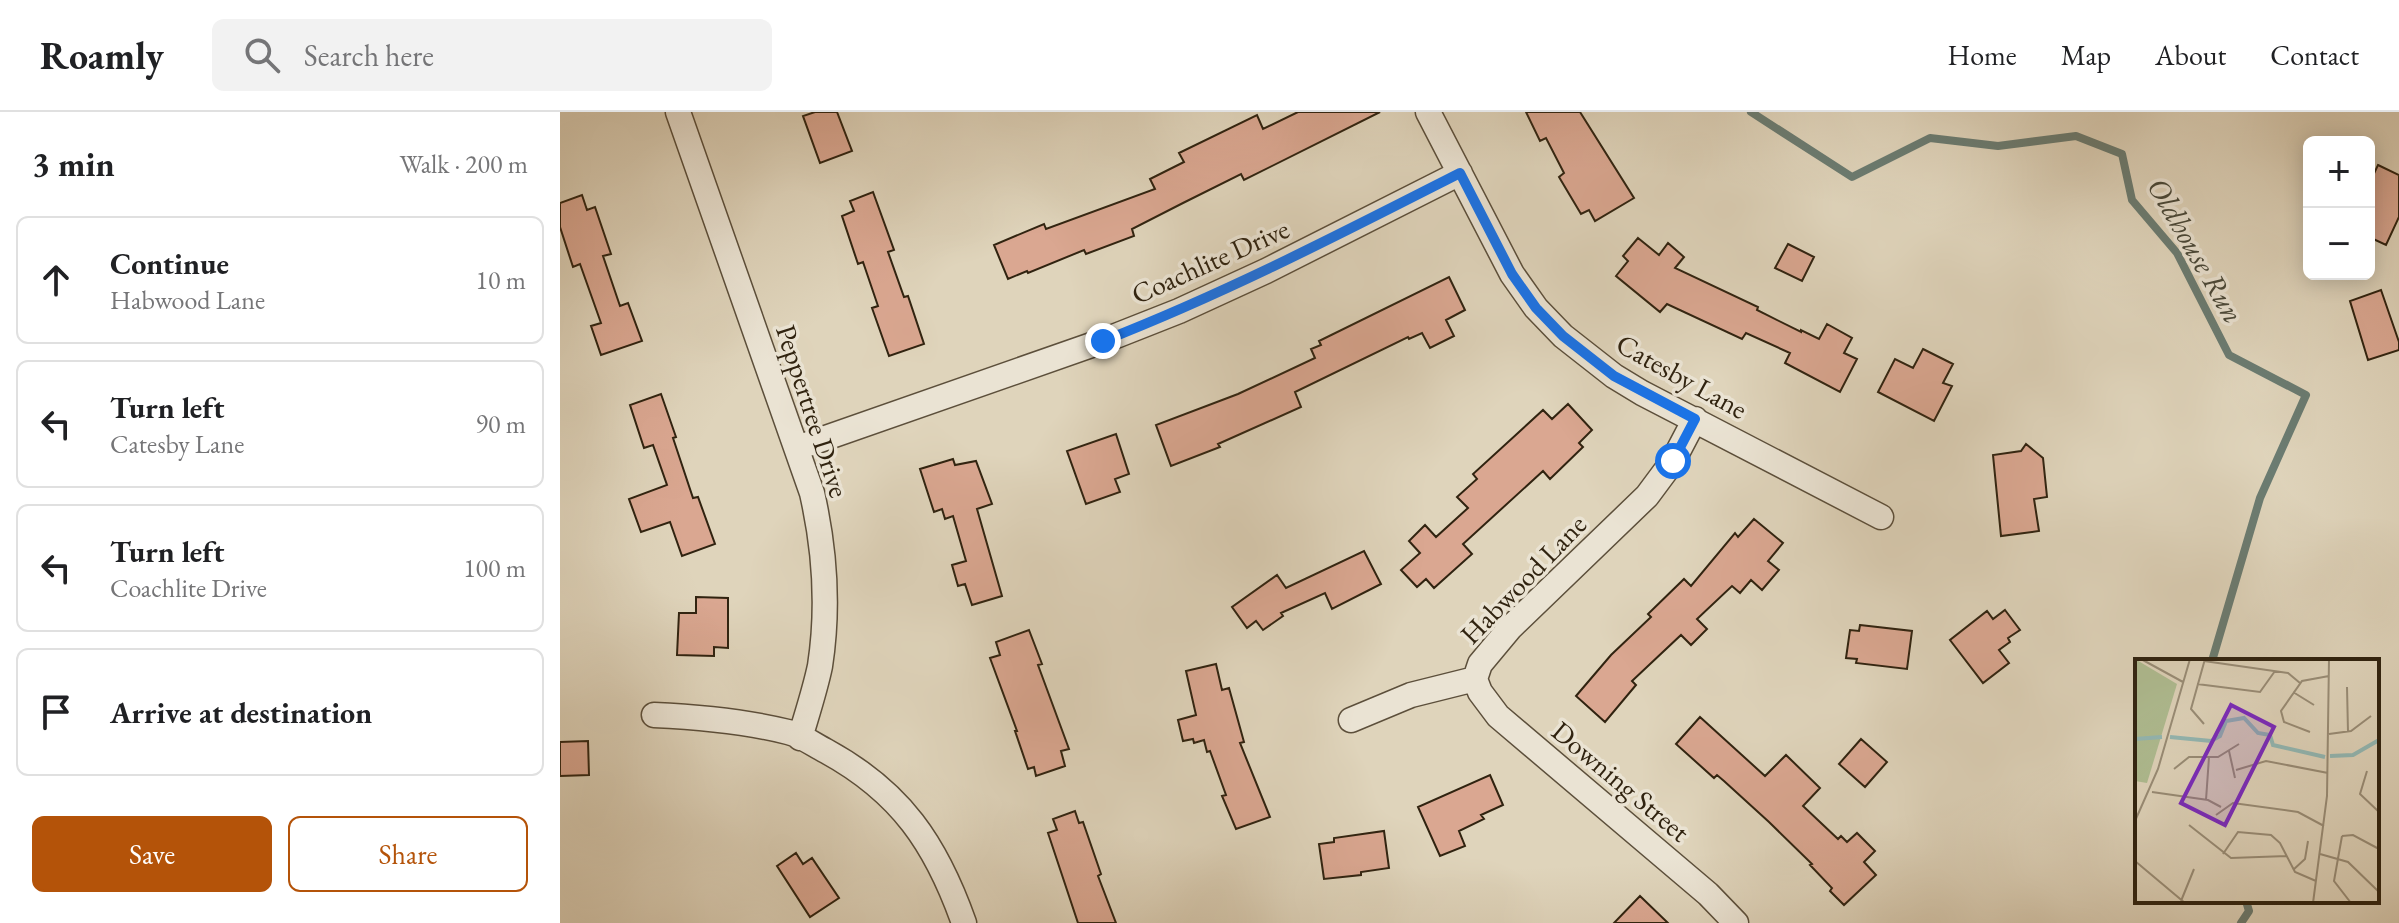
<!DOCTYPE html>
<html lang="en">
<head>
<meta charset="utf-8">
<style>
  :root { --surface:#fff; --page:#f2f2f2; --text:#202124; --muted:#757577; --line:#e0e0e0; --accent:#b45309 }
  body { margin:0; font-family:"EB Garamond",serif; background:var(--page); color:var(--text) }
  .controls { position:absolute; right:24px; top:24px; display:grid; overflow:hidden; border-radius:12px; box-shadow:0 4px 20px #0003 }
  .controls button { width:72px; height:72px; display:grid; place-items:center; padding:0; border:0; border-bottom:2px solid var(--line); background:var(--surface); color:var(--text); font:40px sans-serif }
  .stop { position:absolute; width:24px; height:24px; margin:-18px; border:6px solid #1a73e8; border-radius:50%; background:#fff }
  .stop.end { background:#1a73e8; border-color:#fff; box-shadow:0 2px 8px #0008 }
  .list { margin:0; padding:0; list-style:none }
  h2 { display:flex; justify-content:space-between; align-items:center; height:104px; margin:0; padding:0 32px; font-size:34px }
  h2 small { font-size:26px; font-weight:400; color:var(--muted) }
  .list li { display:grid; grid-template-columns:52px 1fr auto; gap:24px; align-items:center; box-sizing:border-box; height:128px; margin:0 16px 16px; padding:0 16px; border:2px solid var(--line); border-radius:12px }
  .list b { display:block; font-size:30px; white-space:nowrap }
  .list p { margin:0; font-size:26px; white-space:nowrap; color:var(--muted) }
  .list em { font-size:26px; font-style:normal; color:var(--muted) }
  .actions { display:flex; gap:16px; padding:24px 32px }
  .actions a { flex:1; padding:18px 0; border:2px solid var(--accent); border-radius:12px; text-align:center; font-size:28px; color:var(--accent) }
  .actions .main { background:var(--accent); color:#fff }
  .icon { flex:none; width:44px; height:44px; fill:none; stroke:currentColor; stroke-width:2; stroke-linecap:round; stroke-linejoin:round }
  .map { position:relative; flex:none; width:1839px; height:811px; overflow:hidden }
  header { display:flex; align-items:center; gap:48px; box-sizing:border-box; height:112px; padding:0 40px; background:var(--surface); border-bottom:2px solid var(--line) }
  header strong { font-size:38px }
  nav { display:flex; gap:44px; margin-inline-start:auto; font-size:28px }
  .search { width:560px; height:72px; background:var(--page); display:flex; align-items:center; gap:20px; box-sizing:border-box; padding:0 28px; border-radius:12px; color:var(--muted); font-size:30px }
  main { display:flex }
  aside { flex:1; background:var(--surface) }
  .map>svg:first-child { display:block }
</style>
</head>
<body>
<header>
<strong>Roamly</strong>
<div class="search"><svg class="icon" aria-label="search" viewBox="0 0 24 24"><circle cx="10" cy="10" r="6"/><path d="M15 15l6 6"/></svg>Search here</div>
<nav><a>Home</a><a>Map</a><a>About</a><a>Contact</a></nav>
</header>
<main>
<aside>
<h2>3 min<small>Walk · 200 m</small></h2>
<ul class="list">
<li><svg class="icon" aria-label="ahead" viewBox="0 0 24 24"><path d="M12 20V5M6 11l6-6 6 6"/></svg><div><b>Continue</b><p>Habwood Lane</p></div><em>10 m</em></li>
<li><svg class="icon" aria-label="left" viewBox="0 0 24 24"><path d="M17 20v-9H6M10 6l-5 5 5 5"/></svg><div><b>Turn left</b><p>Catesby Lane</p></div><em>90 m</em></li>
<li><svg class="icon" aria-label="left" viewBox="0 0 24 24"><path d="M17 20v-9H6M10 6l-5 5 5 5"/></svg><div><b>Turn left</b><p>Coachlite Drive</p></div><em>100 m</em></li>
<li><svg class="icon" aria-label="arrive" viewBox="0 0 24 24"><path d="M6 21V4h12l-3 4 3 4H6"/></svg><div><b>Arrive at destination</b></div></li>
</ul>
<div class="actions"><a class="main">Save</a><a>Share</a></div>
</aside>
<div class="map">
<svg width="1839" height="811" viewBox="0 0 1839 811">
  <rect width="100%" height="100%" fill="#dfd4bb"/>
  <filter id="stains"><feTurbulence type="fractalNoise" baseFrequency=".0025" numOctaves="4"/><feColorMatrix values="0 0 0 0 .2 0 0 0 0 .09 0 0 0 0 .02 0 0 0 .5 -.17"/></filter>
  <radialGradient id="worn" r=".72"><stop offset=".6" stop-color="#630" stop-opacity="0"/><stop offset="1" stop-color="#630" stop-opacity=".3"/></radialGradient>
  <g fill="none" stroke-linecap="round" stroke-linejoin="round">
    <path stroke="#6b7c72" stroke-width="8" d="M1191,0L1292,65L1370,26L1438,34L1516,24L1562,42L1572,88L1617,141L1669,243L1746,283L1700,386L1652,549
      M1681,811L1689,799L1686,789"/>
  </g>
  <path fill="#daa791" stroke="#302310" stroke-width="2" d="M255,0H277L292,39L260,51L243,4Z
    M738,0H820L684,68L681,62L623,91L572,117L574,124L526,142L524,138L468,161L467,159L448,167L434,133L484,112L486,117L595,77L590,67L624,50L619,41L697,3L703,17Z
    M966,0H1020L1074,86L1035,109L1029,98L1021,102L999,65L1004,61L986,26L980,29Z
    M1818,53L1839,63V105L1826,133L1809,125V72Z
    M313,80L334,138L328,140L344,185L348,184L364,232L329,244L312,196L318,194L303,150L298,152L282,104L294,99L290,89Z
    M22,83L27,98L35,95L51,142L43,144L60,194L68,191L82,229L41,243L31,214L41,211L20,152L13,155L0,115V91Z
    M1078,126L1099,143L1108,131L1124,145L1115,156L1198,195L1197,198L1241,220V218L1259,227L1267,212L1292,226L1284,241L1297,247L1280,280L1225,251L1230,241L1186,221L1182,227L1107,192L1100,200L1056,164L1068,149L1063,144Z
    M1228,132L1254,145L1242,169L1215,156Z
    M889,165L905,198L886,208L894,224L870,236L862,221L849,227L848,225L735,280L741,295L658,332L660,335L611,354L596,313L678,282L755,246L751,237L761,233L759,229Z
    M1821,178L1839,230V238L1808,248L1790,189Z
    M1363,237L1393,252L1383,271L1392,274L1374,309L1318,280L1335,247L1353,256Z
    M101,282L116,325L113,326L133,386L138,385L155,432L122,444L110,410L81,420L69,387L107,373L93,333L84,336L70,293Z
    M1008,292L1032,318L1019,331L1023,335L990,367L983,359L903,432L912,442L874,476L866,467L857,475L841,458L860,441L849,429L865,413L876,425L908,396L897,385L917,367L913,362L983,298L992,307Z
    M556,322L569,362L555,367L560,380L526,392L507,339Z
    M1466,332L1483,346L1487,385L1474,387L1479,419L1441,424L1433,343L1461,339Z
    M393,347L395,353L416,349L432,392L417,397L442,484L412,493L405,472L398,474L392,453L406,449L393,404L385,407L382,397L374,400L360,357Z
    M1194,407L1223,431L1208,449L1219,458L1202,478L1191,468L1180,481L1172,474L1137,507L1147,517L1131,533L1121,523L1072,569L1076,573L1045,610L1016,584L1051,543L1091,505L1088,502L1124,467L1131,474L1175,421L1178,425Z
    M804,439L821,472L772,497L765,481L721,501L723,504L703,518L696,509L687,516L672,495L717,463L726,476Z
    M136,485L168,486V536L154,535V544L117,543L119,501H136Z
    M1445,498L1460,518L1448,526L1450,530L1439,538L1449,551L1423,571L1390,528L1427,499L1433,507Z
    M1300,513L1352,519L1347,557L1296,551L1297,547L1286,546L1290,518L1299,519Z
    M469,518L482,552L478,553L509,637L501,639L505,654L476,664L474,655L468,657L455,619H457L430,546L440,543L436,530Z
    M656,552L662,578L669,576L684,630L680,631L710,705L676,717L662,684L666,683L650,639L647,640L644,628L634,631L633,627L623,629L618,608L636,603L626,559Z
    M1140,605L1205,664L1226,643L1260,676L1243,694L1278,727L1281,724L1287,730L1297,721L1315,739L1304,750L1316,763L1284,793L1270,779L1272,776L1250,753L1252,752L1209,710L1164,669L1157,663L1154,666L1116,632Z
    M1301,627L1327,650L1305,675L1279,652Z
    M28,629L29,663L0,664V630Z
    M930,663L943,693L921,703L924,707L899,719L905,734L880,744L858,695Z
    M515,699L519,711L523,710L541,762L538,764L556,811H518L488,721L497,718L493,707Z
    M824,719L829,756L801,760V763L764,767L759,732L774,730V726Z
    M236,741L243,752L252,746L279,786L250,805L217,754Z
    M1080,784L1108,811H1054Z"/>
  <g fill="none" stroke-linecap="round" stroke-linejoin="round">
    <g stroke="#5c4f3b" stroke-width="27">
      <path id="minor" d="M118,0L252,381C265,438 269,495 260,554C255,578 247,602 240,626
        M868,0L952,162L976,196L1003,224L1054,264L1082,281L1321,405
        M237,336L543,229L619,199L706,159L900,61
        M915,567L920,580L938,604L1148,782L1176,811
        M915,567L920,552L950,516L1087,384L1113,349L1135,307
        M94,603C139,605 184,609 228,620C241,623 254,633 266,639C341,680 376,732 404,811
        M791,608L851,583L915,567"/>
    </g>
    <use href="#minor" stroke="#eae3d3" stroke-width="24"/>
  </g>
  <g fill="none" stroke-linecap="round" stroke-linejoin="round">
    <path stroke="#1a73e8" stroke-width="10" d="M543,229C666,181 782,121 900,61L952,162L976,196L1003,224L1054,264L1135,307L1113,349"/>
  </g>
  <g text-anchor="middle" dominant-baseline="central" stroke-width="7" stroke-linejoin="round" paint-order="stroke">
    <g font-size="28" fill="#302310" stroke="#eae3d3">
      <text transform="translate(650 149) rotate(-24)">Coachlite Drive</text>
      <text transform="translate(1122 264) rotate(29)">Catesby Lane</text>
      <text transform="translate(253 299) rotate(72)">Peppertree Drive</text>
      <text transform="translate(963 467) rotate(-46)">Habwood Lane</text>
      <text transform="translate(1061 669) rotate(40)">Downing Street</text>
    </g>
    <g font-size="30" font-style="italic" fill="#494839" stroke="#eae3d3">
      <text transform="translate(1636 138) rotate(60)">Oldhouse Run</text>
    </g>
  </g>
  <g transform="translate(1575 547)">
    <rect width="244" height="244" fill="#dfd4bb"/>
    <path d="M0,0L42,25L12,124L0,122Z" fill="#afbd92"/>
    <path fill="none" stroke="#93b8b4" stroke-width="4" d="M35,78L76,82L85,77L91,62L109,59L123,74L135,76L138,86L190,98M0,80L27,78M195,97L218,96L244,81"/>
    <path fill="none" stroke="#998d77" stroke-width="2" d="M6,0L48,23M69,2L153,14L165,24M62,25L125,33L140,12M212,28L213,73M158,33L179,46M69,65L56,50L70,0M175,73L149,63L146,52L167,22L194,17M194,75L216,72L236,57M94,92L100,119M39,110L54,98H83L104,85M101,111L131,102L193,114M232,112L225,135L244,153M17,133L73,141L86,148M71,141L74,98M81,156L98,144L163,153L189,167M0,162L23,110L55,0M54,166L96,199L152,197M207,177L199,222L216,244M207,177L218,176L244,190M88,195L103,173L136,176L145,184L160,213L181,222M185,195L213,203L244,233M0,202L50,244M158,211L170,200L173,182M46,242L59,210M178,244L192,137L194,0"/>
    <path fill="#7b2cbf" fill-opacity="0.15" stroke="#7b2cbf" stroke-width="4" d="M96,46L139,68L90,166L46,144Z"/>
    <rect width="244" height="244" fill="none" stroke="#302310" stroke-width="4"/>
  </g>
  <rect width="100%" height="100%" filter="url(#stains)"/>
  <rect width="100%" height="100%" fill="url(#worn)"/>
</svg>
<div class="controls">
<button>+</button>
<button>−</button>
</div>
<div class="stop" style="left:1113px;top:349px"></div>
<div class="stop end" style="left:543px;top:229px"></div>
</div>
</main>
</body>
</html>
